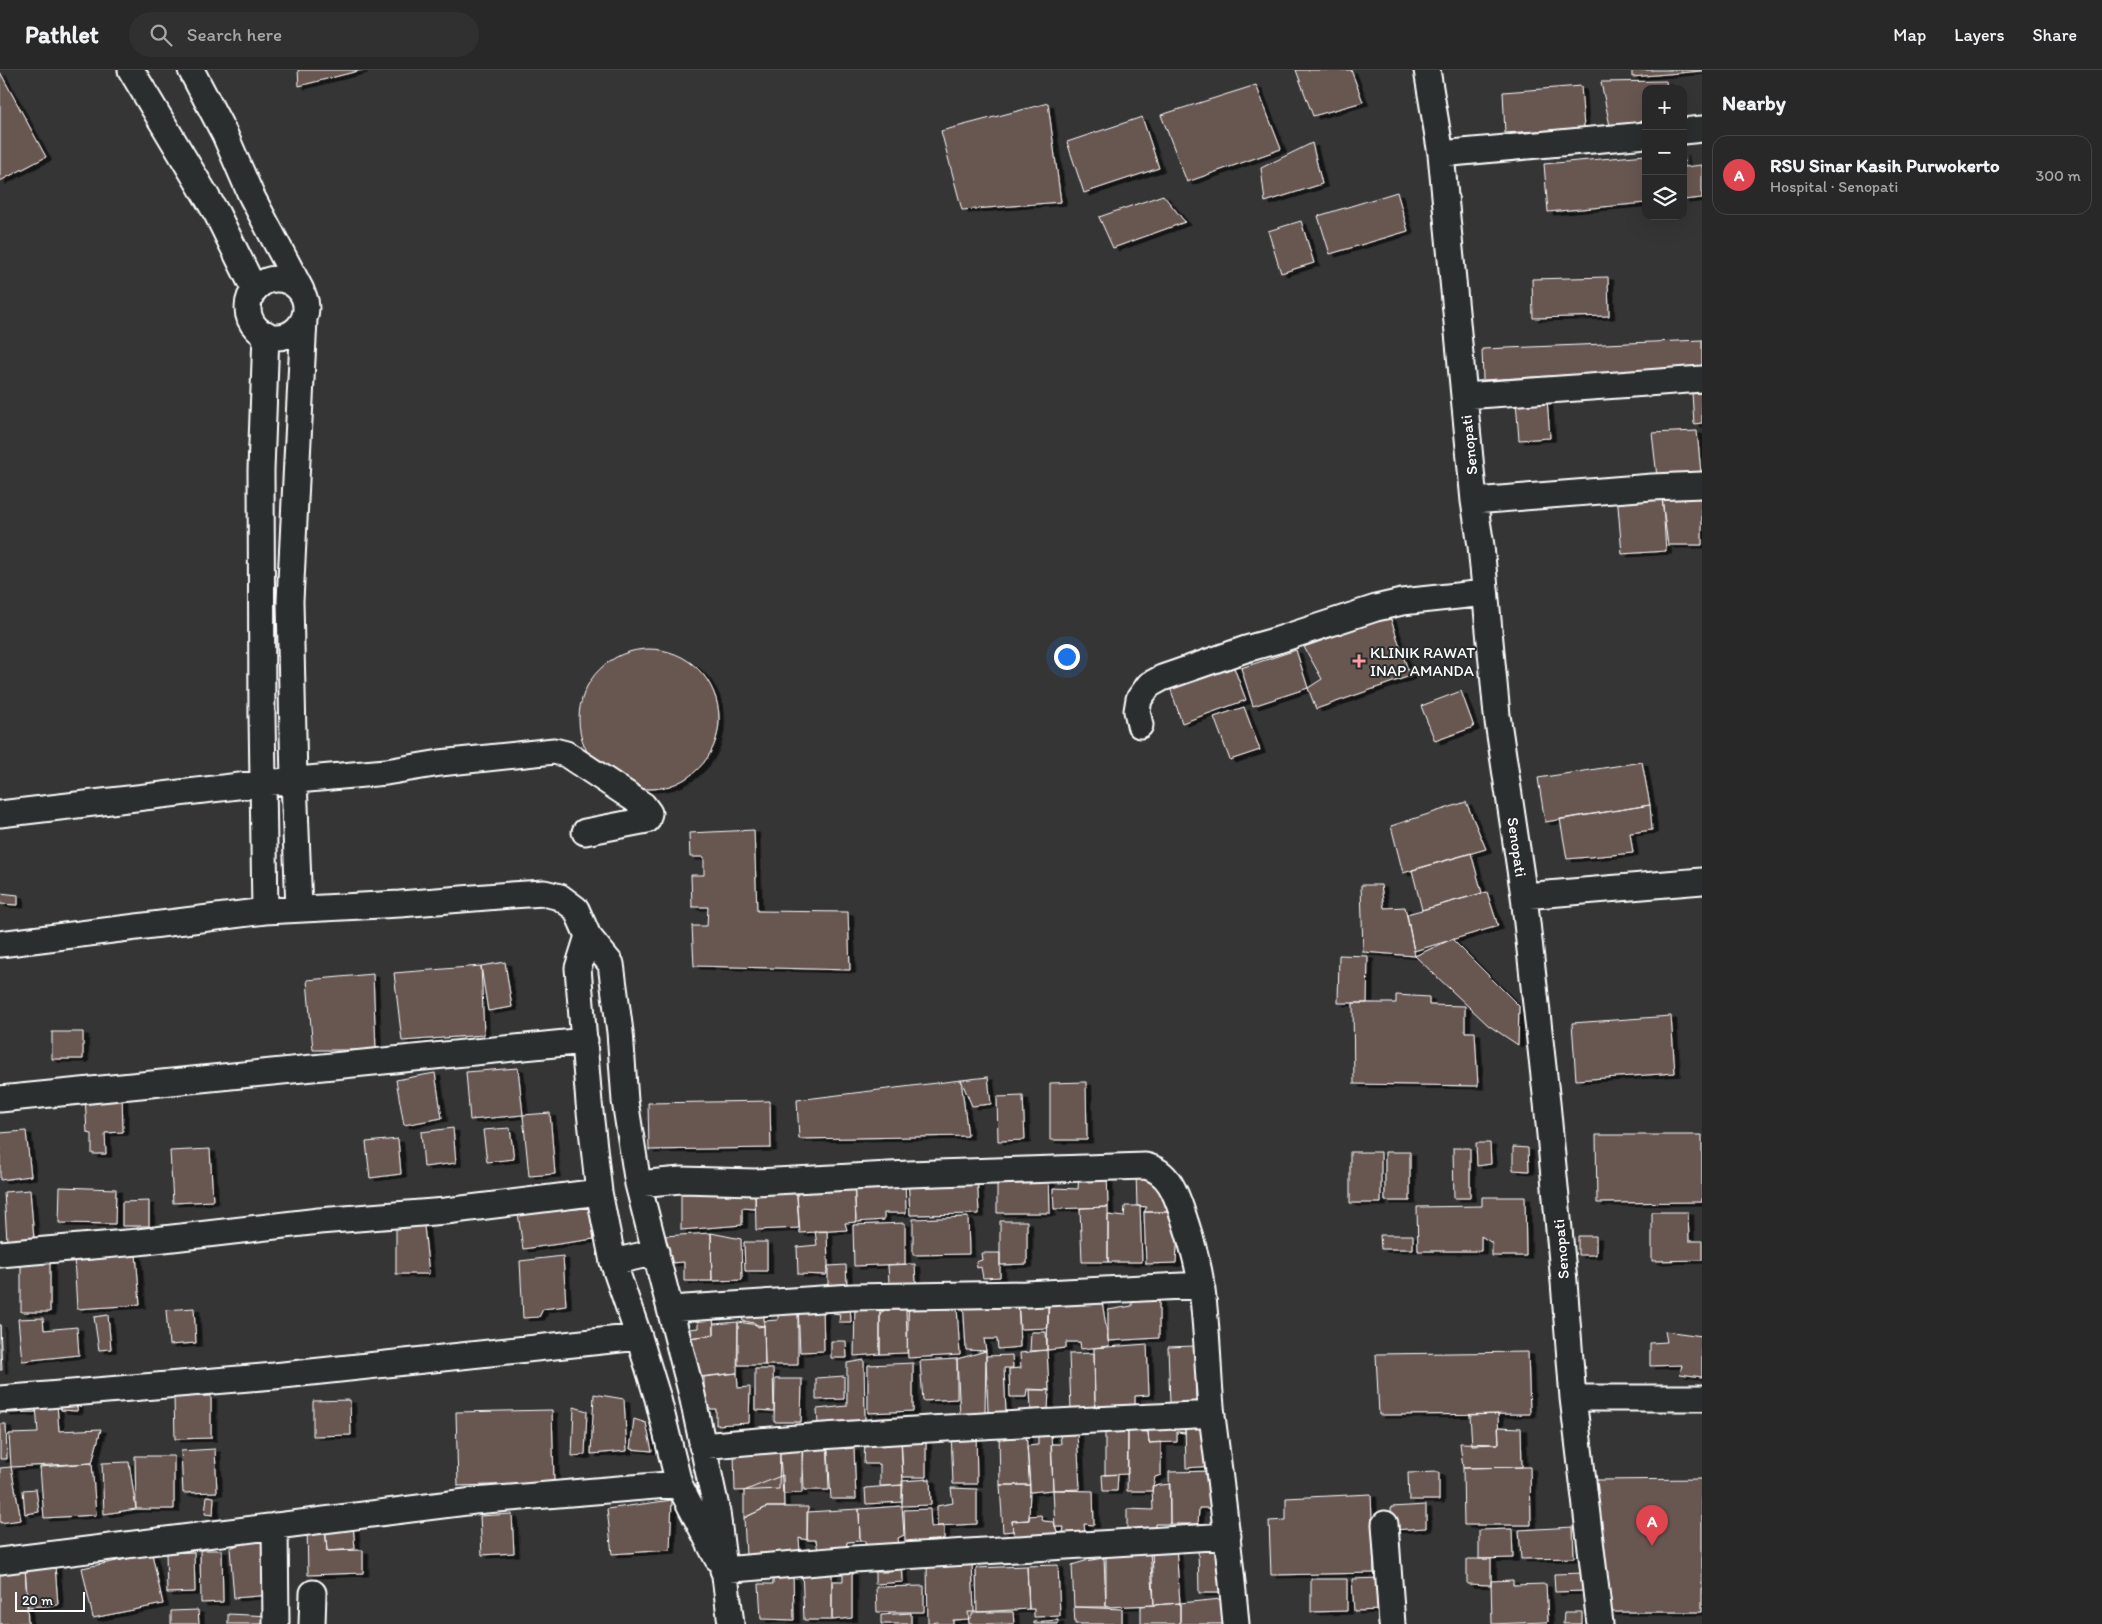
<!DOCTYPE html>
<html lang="en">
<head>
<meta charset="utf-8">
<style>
  :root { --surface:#282828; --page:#303030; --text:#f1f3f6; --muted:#a5a6a8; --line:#444445; --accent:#8bbbb9 }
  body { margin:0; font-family:Itim,sans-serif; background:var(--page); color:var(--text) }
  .controls { position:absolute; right:15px; top:15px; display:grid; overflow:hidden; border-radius:10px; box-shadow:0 5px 20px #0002 }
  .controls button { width:45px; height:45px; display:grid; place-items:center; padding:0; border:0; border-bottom:1px solid var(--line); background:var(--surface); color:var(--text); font:25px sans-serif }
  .scale { position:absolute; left:15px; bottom:12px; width:70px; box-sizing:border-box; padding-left:5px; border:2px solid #fff; border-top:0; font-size:14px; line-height:18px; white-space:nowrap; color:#fff; -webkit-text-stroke:4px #2a2d2e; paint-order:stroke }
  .you { position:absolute; left:1066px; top:586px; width:18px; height:18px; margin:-12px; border:4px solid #fff; border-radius:50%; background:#1a73e8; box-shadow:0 0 0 8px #1a73e833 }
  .badge { display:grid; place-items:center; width:32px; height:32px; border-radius:50%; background:var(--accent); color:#fff; font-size:16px; font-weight:700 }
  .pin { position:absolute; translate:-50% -41px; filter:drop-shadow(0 1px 2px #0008) }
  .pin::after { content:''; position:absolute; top:26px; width:18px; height:15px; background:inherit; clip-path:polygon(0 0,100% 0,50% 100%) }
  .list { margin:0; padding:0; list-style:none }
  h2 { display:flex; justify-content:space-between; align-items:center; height:65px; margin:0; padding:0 20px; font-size:21px }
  h2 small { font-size:16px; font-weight:400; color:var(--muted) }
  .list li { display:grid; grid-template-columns:32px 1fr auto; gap:15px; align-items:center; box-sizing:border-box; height:80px; margin:0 10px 10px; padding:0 10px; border:1px solid var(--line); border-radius:15px }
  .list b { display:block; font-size:19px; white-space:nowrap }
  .list p { margin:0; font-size:16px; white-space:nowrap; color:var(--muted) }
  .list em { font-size:16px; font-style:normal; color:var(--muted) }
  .icon { flex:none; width:28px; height:28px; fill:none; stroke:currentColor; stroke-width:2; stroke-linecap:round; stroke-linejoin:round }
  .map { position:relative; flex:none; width:1702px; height:1554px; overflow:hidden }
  header { display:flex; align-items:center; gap:30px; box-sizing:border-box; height:70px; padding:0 25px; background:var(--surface); border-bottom:1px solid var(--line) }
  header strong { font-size:24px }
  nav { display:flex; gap:28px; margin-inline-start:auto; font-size:18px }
  .search { width:350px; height:45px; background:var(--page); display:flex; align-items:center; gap:12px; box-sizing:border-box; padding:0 18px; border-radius:28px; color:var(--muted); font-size:19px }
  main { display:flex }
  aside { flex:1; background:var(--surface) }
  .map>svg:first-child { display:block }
</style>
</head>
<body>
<header>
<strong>Pathlet</strong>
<div class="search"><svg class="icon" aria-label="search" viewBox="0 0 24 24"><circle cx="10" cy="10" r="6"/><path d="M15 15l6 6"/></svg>Search here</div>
<nav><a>Map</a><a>Layers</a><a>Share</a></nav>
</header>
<main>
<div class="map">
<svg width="1702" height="1554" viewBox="0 0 1702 1554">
  <defs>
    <filter id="shadow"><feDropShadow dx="5.5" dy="3" stdDeviation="0" flood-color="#0009"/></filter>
  </defs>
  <rect width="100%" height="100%" fill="#363535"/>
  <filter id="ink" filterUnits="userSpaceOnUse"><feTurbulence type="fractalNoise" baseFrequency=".02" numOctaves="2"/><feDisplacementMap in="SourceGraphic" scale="10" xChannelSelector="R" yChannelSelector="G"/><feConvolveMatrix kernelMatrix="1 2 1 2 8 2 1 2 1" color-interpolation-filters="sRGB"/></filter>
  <g filter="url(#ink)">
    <path fill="#685651" stroke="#fff" filter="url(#shadow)" d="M298,0H362L299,16Z
      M1296,0H1351L1363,32L1313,46Z
      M1632,0H1702V1L1632,7Z
      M0,2L46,87L0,111Z
      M1666,11L1667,19H1646V56L1611,61L1601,12Z
      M1256,15L1281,79L1187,112L1161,45Z
      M1581,16L1584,58L1505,63L1503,22Z
      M1048,33L1061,132L962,140L941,61Z
      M1142,47L1159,98L1084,123L1067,72Z
      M1312,73L1322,114L1265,132L1261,98Z
      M1683,82L1685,97L1702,95V128L1683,130Z
      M1646,85V133L1548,142L1544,94Z
      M1397,122L1408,161L1330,184L1318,146Z
      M1163,125L1185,152L1113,178L1099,147Z
      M1301,151L1314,193L1281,203L1268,161Z
      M1608,207L1609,246L1533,248L1532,209Z
      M1702,270V297L1483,310L1482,279Z
      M1702,321V353L1694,354L1692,323Z
      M1547,329L1550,368L1519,370L1516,331Z
      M1697,361L1701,403L1657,407L1652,363Z
      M1662,420L1666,481L1622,484L1617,424Z
      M1702,428V475H1668L1662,429Z
      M1390,547L1410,606L1316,639L1308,618L1322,609L1304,577Z
      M579 649a70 70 0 1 1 140 0a70 70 0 1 1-140 0Z
      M1296,580L1308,618L1253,636L1241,598Z
      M1233,595L1246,630L1182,653L1170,617Z
      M1461,621L1474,657L1435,671L1421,636Z
      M1244,637L1260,680L1230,690L1214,647Z
      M1642,692L1650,735L1545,752L1538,708Z
      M1466,732L1486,779L1403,803L1391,756Z
      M1650,735L1652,760L1630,763L1633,783L1567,789L1560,749Z
      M754,760L757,841L848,842L850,900L694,896L692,856H707L708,837H692L691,805H704V787H690L689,763Z
      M1471,783L1482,823L1422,840L1412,800Z
      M1361,815H1381L1384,838L1405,837L1415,886L1363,882Z
      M1487,822L1498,856L1414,881L1407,844Z
      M0,823L18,825V835L0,834Z
      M1452,869L1519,936L1518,975L1488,955L1415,886Z
      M1339,885L1368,886L1367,933H1338Z
      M505,892L512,937L488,941L481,896Z
      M481,896L484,965L402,971L394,903Z
      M373,904L376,980H313L307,910Z
      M1396,925L1429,927V935L1465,936V962H1475L1478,1016L1354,1014L1353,933H1396Z
      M1671,946L1675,1003L1576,1010L1572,953Z
      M52,962H83V989H52Z
      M518,998L523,1045L470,1050L466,1002Z
      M435,1003L442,1048L404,1055L396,1010Z
      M988,1007L991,1034L972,1036L961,1010Z
      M961,1010L968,1066L799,1069L797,1030Z
      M1086,1012L1087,1070H1050V1013Z
      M122,1023L123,1062L105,1063L106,1084H92V1064L87,1063L85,1025Z
      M1023,1026L1025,1070L998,1071L997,1027Z
      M770,1031L771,1078L649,1080L648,1033Z
      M550,1043L555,1104L529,1106L523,1045Z
      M453,1058L456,1093L424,1097L421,1062Z
      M510,1058L514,1089L487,1092L483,1060Z
      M26,1061L31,1106L0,1110V1063Z
      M1596,1065H1702V1132L1597,1133Z
      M398,1069L401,1104L370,1108L366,1072Z
      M1476,1073H1490L1491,1094L1477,1096Z
      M1513,1077L1528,1078L1529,1101L1513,1100Z
      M1453,1078H1470V1128H1454Z
      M210,1079L213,1131L173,1133L170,1081Z
      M1350,1082H1381V1133H1350Z
      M1385,1082H1410V1131H1385Z
      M1079,1100L1107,1103L1108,1137L1054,1139L1053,1118L1078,1119Z
      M1049,1101L1050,1143H997V1106Z
      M1136,1102L1169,1115L1179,1142H1144L1147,1137L1137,1136Z
      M977,1103L979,1144L910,1145L908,1105Z
      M905,1105L906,1143H884V1150L856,1152L854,1108Z
      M854,1108L856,1152L845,1153L847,1160L800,1163L796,1112Z
      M681,1112L755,1114V1139L742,1138V1155L681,1160Z
      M796,1112L799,1158L756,1160L755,1114Z
      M60,1117L116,1119L115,1154L59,1153Z
      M30,1120L34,1169L7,1171L4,1122Z
      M1482,1127H1525L1526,1186H1492V1173L1481,1166V1181H1418L1417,1137L1482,1136Z
      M149,1131V1156H122V1132Z
      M1125,1136H1140L1142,1192H1108V1145L1124,1147Z
      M1108,1137V1192H1082L1080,1138Z
      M589,1138L594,1169L523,1179L518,1143Z
      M1144,1142H1179L1176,1193L1146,1194Z
      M1652,1142H1688L1689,1171H1702V1190L1652,1191Z
      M968,1147L969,1184L913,1185V1149Z
      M1000,1151H1027V1194L1000,1195Z
      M905,1153V1194L854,1196L853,1155Z
      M396,1154L424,1156L429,1204H396Z
      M815,1161H827L828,1196L826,1205L798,1204L797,1177L817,1175Z
      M711,1163L712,1211H684V1192L670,1193L664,1166Z
      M711,1163L741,1169L742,1210L712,1211Z
      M1380,1165H1413V1179H1381Z
      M1578,1166H1596V1185H1578Z
      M744,1172H767V1201H745Z
      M136,1183L140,1235L77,1239L74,1187Z
      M981,1183H1000V1207L983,1208L981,1197L977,1198L976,1192L982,1190Z
      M21,1184H50V1242H21Z
      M563,1186L566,1236L543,1239L539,1247L523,1248L520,1191Z
      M915,1194L916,1213H889L888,1195Z
      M846,1195L847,1216L828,1217V1196Z
      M1159,1219V1268L1108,1271V1240L1132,1236V1220Z
      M909,1226L907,1283L880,1284V1243Z
      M1076,1226L1102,1231L1109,1276L1081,1279L1080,1272H1066V1278L1047,1280L1048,1236L1076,1234Z
      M1018,1227L1020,1277L998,1279L997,1269H984L986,1281L966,1280L963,1229Z
      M1018,1227H1049L1048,1258L1020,1259Z
      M880,1233V1284L854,1286L855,1234Z
      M850,1234L851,1252H839L840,1244L833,1243L832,1235Z
      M778,1236L798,1237V1295H765L764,1251L778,1250Z
      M764,1237V1256L758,1257L755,1253L743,1251L741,1244Z
      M798,1237H823L824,1281L800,1282Z
      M957,1237L960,1285L908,1288L906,1240Z
      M194,1238L196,1273L169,1275L166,1240Z
      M713,1241L714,1265L688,1268L689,1259L698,1258V1242Z
      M108,1245L111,1279L99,1280L94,1247Z
      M43,1248L44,1260L77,1257L79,1285L22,1291L18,1249Z
      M738,1252L764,1256L765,1295H738Z
      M738,1252L737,1303L698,1307L688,1268L714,1265V1254Z
      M0,1254L2,1300H0Z
      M1665,1261L1702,1266V1307L1680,1304L1682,1295L1650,1296V1273L1667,1272Z
      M1031,1262H1046L1047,1280L1030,1281Z
      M831,1271H846L847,1288H831Z
      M1147,1274L1149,1325L1135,1326V1336H1095L1094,1278Z
      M1195,1276L1196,1332L1170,1334L1168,1277Z
      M1047,1280L1049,1320L1027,1319L1026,1327H1010L1009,1299L1021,1298L1020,1283Z
      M986,1281L985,1344L960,1346L957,1289Z
      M1528,1282L1530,1344L1379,1345L1376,1284Z
      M1094,1283L1095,1336L1071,1340L1069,1284Z
      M1012,1285L1013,1298H1004L1006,1343L988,1342L986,1286Z
      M957,1289V1329L923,1331L920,1291Z
      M864,1290L865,1350L818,1354L817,1339L847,1336V1293Z
      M913,1293V1341L868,1343V1295Z
      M755,1299H773L774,1341L755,1340Z
      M737,1303L738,1318L750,1317L749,1353L716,1355V1339H704V1307Z
      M844,1306V1329L816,1330V1308Z
      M775,1309H802L801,1352H774Z
      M1030,1320H1049L1048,1340H1031Z
      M62,1324L78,1326L77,1341L61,1340Z
      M594,1324L624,1329L627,1381L591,1384Z
      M211,1326V1368L175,1369L174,1327Z
      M36,1327V1342L5,1343V1328Z
      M350,1330L351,1365L313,1366V1331Z
      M57,1334L59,1361L101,1359L92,1393L11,1397L9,1364L38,1363L36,1335Z
      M574,1337L587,1341L585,1385L572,1386Z
      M552,1340L554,1413L458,1416L456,1342Z
      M1498,1344L1499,1374L1472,1375L1470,1345Z
      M634,1349L646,1353L652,1381L630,1379Z
      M1185,1350H1204L1203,1375L1213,1378V1396L1186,1398Z
      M1185,1350V1363L1177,1362V1372L1149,1373L1147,1352Z
      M0,1354H6L7,1389H0Z
      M1498,1357L1521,1358L1522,1397L1463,1398L1460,1373L1499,1374Z
      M1051,1359L1053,1420L1030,1422L1027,1376L1038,1375V1360Z
      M976,1360L977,1414H953L951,1361Z
      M926,1361V1407H903L901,1362Z
      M1105,1361H1128V1404L1105,1405Z
      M1128,1361L1148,1362L1149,1373L1161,1372V1405L1155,1407L1152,1421H1127Z
      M1026,1362L1030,1415H1000L999,1363Z
      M1060,1363H1077L1080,1419L1053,1420L1051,1374H1061Z
      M844,1365L845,1379L854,1378L856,1429H831L827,1366Z
      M827,1366L829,1420H804L802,1368Z
      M802,1368V1423L783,1424L779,1374Z
      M901,1370L903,1415L880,1416V1394H864L865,1371Z
      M215,1379L217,1422L183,1423L181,1381Z
      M780,1381L779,1419L735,1421L734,1384Z
      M135,1386H174V1439H136Z
      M129,1392L136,1439L104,1444L102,1393Z
      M92,1393L96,1445L44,1448L40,1397Z
      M11,1397L21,1450L0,1453V1398Z
      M1522,1397H1530L1531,1455H1464L1463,1398Z
      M1216,1401V1438H1199L1198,1454H1170L1169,1402Z
      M1439,1402V1430H1409L1408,1403Z
      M1118,1404L1117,1421H1103L1102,1405Z
      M783,1405L784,1437H767L744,1448V1421Z
      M930,1409L931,1435L902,1436V1411Z
      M1702,1409V1542H1610L1596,1410Z
      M1170,1414V1454H1155V1462L1127,1463V1439L1153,1440L1152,1416Z
      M903,1415L902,1432L866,1434L865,1418Z
      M1000,1415H1030L1029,1450L1012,1451L1013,1461L1003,1462Z
      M951,1418L977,1419V1454L937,1456V1436L953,1433Z
      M36,1419L39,1442L25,1444L23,1420Z
      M1053,1420L1093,1421L1094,1455L1084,1454L1085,1464L1063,1463L1064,1457H1055Z
      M1371,1424L1374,1503L1271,1505L1269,1451L1286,1450V1428Z
      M207,1426L214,1427L213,1445L205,1444Z
      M672,1430L670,1480L612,1484L607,1439Z
      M1426,1435V1458L1392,1460L1391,1437Z
      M902,1436L904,1465L898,1468L899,1477H866L865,1471H860L859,1439Z
      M767,1437H808L807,1470L799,1468L800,1483L746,1486L744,1448Z
      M859,1439L860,1471L847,1472L846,1480L818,1481L816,1470H807V1442Z
      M930,1439L931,1457L944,1456V1475L915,1476L916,1470L905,1471L904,1440Z
      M512,1444L514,1483L482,1485L480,1446Z
      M1041,1445L1043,1451L1054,1452L1058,1466L1014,1468L1012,1451L1029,1450V1446Z
      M353,1454L355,1479L327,1481L325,1455Z
      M325,1455L327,1481L363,1480V1503L308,1505L307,1456Z
      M1573,1457L1574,1488L1521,1489L1519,1460Z
      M1512,1459L1513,1488L1479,1489V1460Z
      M265,1465L271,1525L234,1528L230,1478Z
      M1176,1477L1180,1533L1154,1535L1152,1478Z
      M1198,1477H1228L1230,1523H1199Z
      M200,1480H222L223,1532L201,1533Z
      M194,1482L195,1522L167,1523L166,1483Z
      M1150,1482L1154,1535L1106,1537V1486Z
      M152,1484L163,1534L93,1548L82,1498Z
      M1104,1488L1106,1537H1074L1072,1495L1085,1491Z
      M1467,1489H1491V1515L1467,1514Z
      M902,1490L903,1512L875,1514V1502H887V1494Z
      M852,1492V1548L832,1550V1511H843V1496Z
      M972,1493L974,1542L969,1549L953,1550V1554H938V1552L928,1553L927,1495Z
      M55,1495L58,1535L28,1537L25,1497Z
      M1058,1495L1060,1546L1034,1547V1539H1029L1027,1496Z
      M832,1496V1550H804L802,1498Z
      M1027,1496L1029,1539L977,1542L976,1498Z
      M25,1497L28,1553L0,1554V1498Z
      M793,1501L794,1550L761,1549L759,1514H773V1503Z
      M1583,1503L1584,1521L1555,1522L1554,1504Z
      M1381,1508L1382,1540L1354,1541L1352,1509Z
      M1311,1509H1347V1541L1311,1542Z
      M1513,1510V1515L1546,1514L1548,1552L1492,1554L1491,1511Z
      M924,1516V1542H877L876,1517Z
      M1232,1528L1234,1554H1180V1533Z
      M1180,1533V1554H1141V1536Z
      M1074,1537L1122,1539V1554H1075Z
      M198,1540L199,1554H171V1541Z
      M968,1542H1013L1014,1554H969Z
      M1564,1542H1582V1554H1563Z
      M911,1543V1554H881V1545Z
      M228,1544L271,1546L270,1554H228Z
      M1058,1550V1554H1034V1552Z"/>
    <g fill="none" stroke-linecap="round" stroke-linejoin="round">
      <g stroke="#fff" stroke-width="29">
        <path id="minor" d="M131,0L217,144L254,219
          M191,0L225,65L251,125L301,220
          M1427,0L1441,84L1474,431L1481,476L1497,645L1524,826L1547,1033L1564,1212L1573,1328L1600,1554
          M1683,61L1702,59
          M1441,84L1646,65
          M248 238a29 29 0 1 1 58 0a29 29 0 1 1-58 0Z
          M1464,326L1702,309
          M1474,431L1652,417L1702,415
          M1140,655L1137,641L1139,629L1149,615L1162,608L1246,579L1278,570L1376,538L1402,532L1485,523
          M0,744L264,713L386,702L440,693L554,681L566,684L643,735L649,743L647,750L585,762
          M1524,826L1702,811
          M299,839L294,710L290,531L304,249
          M265,841L262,645L261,400L266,264
          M588,866L578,898L589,1033L599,1122L613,1192L639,1267L658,1329L679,1414L717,1488
          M0,874L265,841L400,834L511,825L544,823L560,827L576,839L588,866L611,894L620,962L625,1031L638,1114L692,1325L717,1442L731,1554
          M0,1029L585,971
          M638,1114L681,1110L755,1112L909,1104L1145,1096C1170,1101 1177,1127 1184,1148C1191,1170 1198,1191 1201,1214C1208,1257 1207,1302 1212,1346C1221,1416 1230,1484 1236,1554
          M0,1184L138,1172L319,1151L446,1141L599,1122
          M613,1192L656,1182
          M670,1239L852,1227L1026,1224L1202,1215
          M1573,1328H1702
          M0,1329L274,1306L639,1267
          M702,1376C872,1360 1042,1353 1212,1344
          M1385,1454L1392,1554
          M275,1456L276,1554
          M0,1491L474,1431L679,1414
          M723,1500L854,1489L1228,1466
          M312,1554L313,1523"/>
      </g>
      <use href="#minor" stroke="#2a2d2e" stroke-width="25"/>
    </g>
  </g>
  <path fill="#ff9aa2" stroke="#2a2d2e" stroke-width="2" d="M1356.5 583.5h5v5h5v5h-5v5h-5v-5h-5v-5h5z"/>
  <g text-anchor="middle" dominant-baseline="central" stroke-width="4" stroke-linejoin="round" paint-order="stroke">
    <g font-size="16" fill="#fff" stroke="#2a2d2e">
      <text transform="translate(1469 375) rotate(-96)">Senopati</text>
      <text transform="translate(1517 777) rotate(82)">Senopati</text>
      <text transform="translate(1561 1179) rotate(-95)">Senopati</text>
    </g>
    <g font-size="16" fill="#fff" stroke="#2a2d2e" text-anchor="start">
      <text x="1370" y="582">KLINIK RAWAT<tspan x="1370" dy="18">INAP AMANDA</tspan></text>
    </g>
  </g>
</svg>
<div class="controls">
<button>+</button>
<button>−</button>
<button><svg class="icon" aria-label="layers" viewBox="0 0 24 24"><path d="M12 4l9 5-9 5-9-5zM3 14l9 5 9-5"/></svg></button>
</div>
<div class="scale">20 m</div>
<div class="you"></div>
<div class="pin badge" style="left:1652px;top:1476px;background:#e0444e">A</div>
</div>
<aside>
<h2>Nearby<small></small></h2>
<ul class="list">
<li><span class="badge" style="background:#e0444e">A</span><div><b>RSU Sinar Kasih Purwokerto</b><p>Hospital · Senopati</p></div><em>300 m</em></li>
</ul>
</aside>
</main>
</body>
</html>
